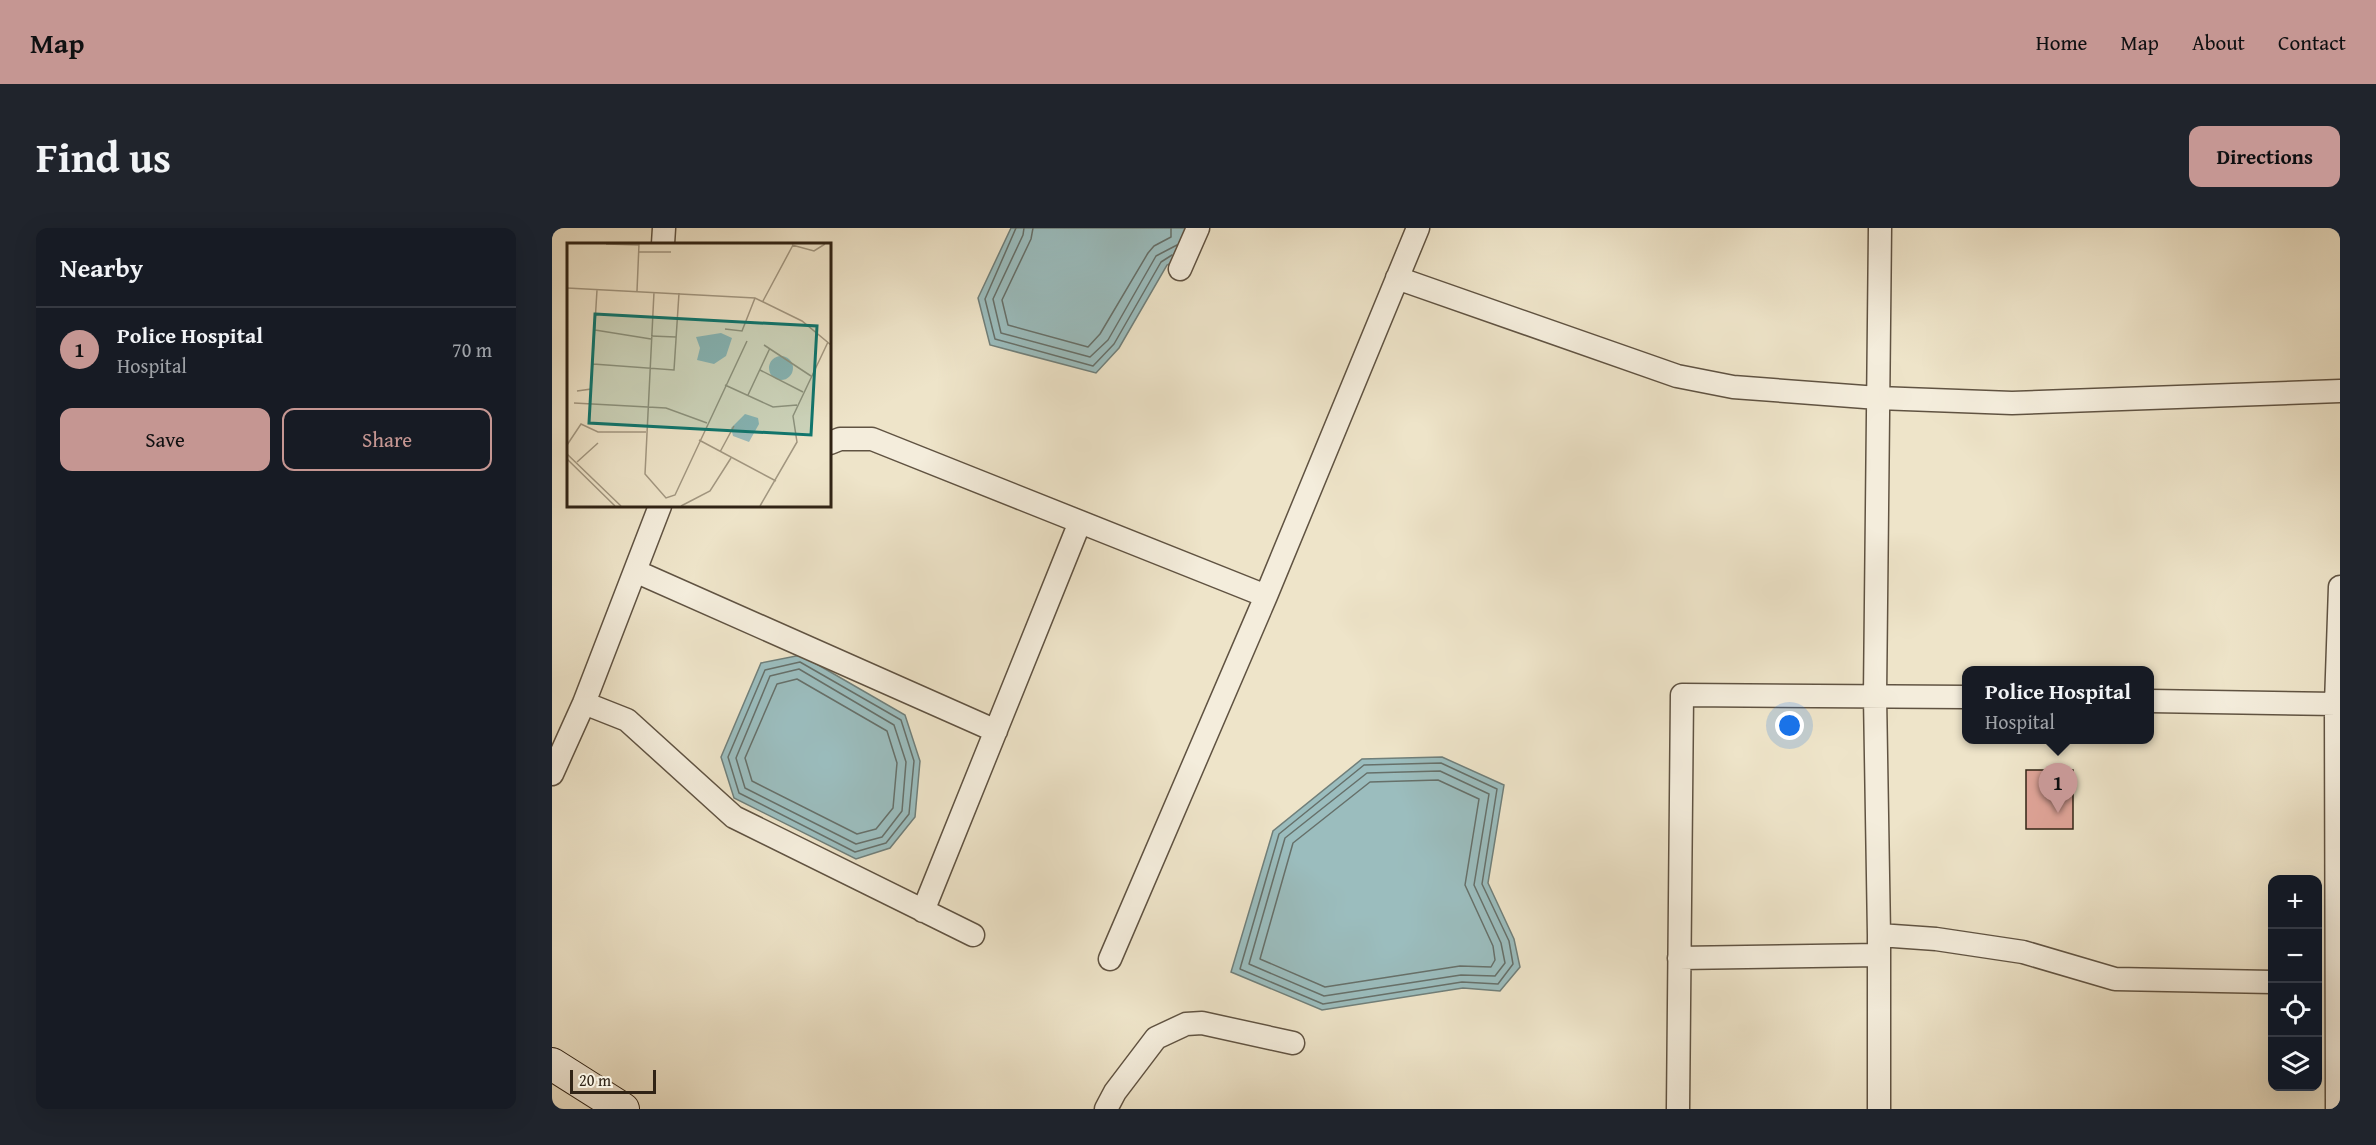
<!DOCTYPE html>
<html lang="en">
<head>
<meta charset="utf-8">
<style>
  :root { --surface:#171b24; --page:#20242c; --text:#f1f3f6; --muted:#9ea1a6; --line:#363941; --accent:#c59692 }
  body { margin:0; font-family:"Gentium Book Plus",serif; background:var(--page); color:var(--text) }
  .controls { position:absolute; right:18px; bottom:18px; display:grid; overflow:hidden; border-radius:12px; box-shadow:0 6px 24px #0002 }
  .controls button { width:54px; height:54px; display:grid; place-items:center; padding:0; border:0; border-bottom:2px solid var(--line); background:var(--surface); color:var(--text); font:30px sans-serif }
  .scale { position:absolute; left:18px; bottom:15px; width:86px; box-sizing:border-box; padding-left:6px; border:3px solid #302315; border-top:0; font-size:16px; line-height:21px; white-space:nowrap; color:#302315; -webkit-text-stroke:4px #f4eddc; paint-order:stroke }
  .you { position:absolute; left:1238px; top:498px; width:21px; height:21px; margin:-15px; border:4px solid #fff; border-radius:50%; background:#1a73e8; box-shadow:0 0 0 9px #1a73e833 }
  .badge { display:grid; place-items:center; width:39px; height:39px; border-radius:50%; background:var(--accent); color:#111; font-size:20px; font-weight:700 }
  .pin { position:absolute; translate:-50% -50px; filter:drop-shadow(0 2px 3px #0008) }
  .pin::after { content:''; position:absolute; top:32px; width:21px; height:18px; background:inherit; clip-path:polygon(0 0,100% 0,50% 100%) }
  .popup { position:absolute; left:1410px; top:438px; width:192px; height:78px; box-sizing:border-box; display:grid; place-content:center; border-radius:12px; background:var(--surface); filter:drop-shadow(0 2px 4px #0005); font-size:20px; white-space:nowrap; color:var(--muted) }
  .popup b { font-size:22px; color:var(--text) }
  .popup::after { content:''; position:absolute; left:50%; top:100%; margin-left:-12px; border:12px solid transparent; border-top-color:var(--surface) }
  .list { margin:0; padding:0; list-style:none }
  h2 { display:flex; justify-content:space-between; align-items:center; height:78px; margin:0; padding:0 24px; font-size:26px }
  h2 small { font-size:20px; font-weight:400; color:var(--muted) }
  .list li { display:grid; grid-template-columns:39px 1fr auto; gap:18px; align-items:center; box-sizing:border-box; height:84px; padding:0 24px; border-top:2px solid var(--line) }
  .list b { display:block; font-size:22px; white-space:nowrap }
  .list p { margin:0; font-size:20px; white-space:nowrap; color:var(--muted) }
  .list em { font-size:20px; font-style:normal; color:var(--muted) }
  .actions { display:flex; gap:12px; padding:18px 24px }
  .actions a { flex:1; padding:14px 0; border:2px solid var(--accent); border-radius:12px; text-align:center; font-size:21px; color:var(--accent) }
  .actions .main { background:var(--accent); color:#111 }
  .icon { flex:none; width:33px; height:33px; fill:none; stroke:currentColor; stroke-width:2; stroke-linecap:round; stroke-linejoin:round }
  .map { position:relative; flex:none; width:1788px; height:881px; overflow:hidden; border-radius:12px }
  header { display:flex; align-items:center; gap:36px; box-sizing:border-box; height:84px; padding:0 30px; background:var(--accent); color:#111 }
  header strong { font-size:28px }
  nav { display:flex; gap:33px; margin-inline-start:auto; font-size:21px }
  .intro { display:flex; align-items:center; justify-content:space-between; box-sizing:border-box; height:144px; padding:0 36px }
  h1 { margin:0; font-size:42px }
  .button { padding:15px 27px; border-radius:12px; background:var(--accent); color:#111; font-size:21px; font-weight:700 }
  main { display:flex; gap:36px; padding:0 36px }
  aside { flex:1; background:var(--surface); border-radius:12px; box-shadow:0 6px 24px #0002 }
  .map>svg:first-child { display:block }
</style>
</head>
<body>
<header>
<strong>Map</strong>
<nav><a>Home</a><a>Map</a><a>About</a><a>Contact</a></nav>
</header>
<div class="intro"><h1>Find us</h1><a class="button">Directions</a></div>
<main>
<aside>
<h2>Nearby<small></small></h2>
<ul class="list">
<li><span class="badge">1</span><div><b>Police Hospital</b><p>Hospital</p></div><em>70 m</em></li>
</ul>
<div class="actions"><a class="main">Save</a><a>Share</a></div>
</aside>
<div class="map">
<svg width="1788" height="881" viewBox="0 0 1788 881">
  <rect width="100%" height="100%" fill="#eee4c9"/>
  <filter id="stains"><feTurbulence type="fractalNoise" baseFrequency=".00333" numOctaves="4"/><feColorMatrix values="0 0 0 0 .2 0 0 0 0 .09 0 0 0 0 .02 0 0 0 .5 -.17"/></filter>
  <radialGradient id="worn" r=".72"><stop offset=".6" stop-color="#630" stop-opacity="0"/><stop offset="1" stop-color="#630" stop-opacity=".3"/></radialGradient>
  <path fill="#9bbdbe" stroke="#707f7a" stroke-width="1.5" d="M459,0H641L648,21L615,37L567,120L544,145L438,117L426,70Z
    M249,427L353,487L368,533L363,589L338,620L304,631L182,570L169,529L209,435Z
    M890,529L952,557L936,655L962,711L968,739L948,763L911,760L770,782L679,744L721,603L810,531Z"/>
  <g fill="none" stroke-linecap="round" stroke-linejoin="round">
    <path stroke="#66706a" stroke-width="1.5" d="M464,0L433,71L443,111L541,138L562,116L609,34L620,27
      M472,0L471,7L441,71L449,105L538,129L556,112L604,28L625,17
      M481,0L479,11L450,72L456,97L536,119L548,106L596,25L602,18L619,9V0
      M248,434L349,492L362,533L357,586L334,615L303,624L187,565L176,529L213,442Z
      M247,441L342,497L354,534L350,583L330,609L304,616L193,560L184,530L218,448Z
      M245,451L335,503L345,535L341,580L324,601L305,606L200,553L193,530L225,456Z
      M889,535L945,561L930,656L957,713L961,736L946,756L910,754L771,776L688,741L727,606L812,537Z
      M888,543L937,566L922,657L949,715L953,735L943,748L909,747L772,768L697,736L733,610L815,545Z
      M886,552L927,571L913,657L941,718L943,732L939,739L908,738L773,759L708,731L741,615L818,554Z"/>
  </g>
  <path fill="#dea397" stroke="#302315" stroke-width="1.5" d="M1474,542H1521V601H1474Z"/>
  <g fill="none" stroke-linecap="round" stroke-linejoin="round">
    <g stroke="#605342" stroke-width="25">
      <path id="minor" d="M111,16L112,0
        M628,41L646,0
        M845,50L1125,148L1181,159L1326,170L1460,175L1788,163
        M278,215L288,211H320L714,368
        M83,343L444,503
        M1598,473L1784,476
        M32,475L75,492L182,589L421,707
        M0,546L32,475L108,278
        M371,683L528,294
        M1327,707L1384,711L1471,724L1563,751L1720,754
        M1127,730L1327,727
        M558,731L714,368L866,0
        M554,881L563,864L604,810L634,796L650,795L741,815
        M1126,881L1130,467L1414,469
        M1327,881V707L1323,468L1328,0
        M1785,881L1784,476L1788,359"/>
    </g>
    <g stroke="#302315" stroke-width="34">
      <path id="secondary" d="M0,836L71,881"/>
    </g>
    <use href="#minor" stroke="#f4eddc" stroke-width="22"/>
    <use href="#secondary" stroke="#f4eddc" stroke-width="32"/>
  </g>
  <g transform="translate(15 15)">
    <rect width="264" height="264" fill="#eee4c9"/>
    <path d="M154,90L165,95L159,113L147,121L130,117L133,105L129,94ZM202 125a12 12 0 1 1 24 0a12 12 0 1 1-24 0ZM178,171L191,175L192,181L182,199L166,193L164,185Z" fill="#9bbdbe"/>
    <path fill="none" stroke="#a29781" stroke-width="1.5" d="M39,1L72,2M225,2L247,8L258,1M72,9H104M0,45L188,55L235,78L264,102M70,48L72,1M87,49L78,231L99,255L108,252L180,98M196,58L226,2M158,86L175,88L188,55M28,87L84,96M84,93L109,94M197,102L244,133M26,121L107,127L112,50M193,127L236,149M158,142L206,164L230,162M10,148L24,146L30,47M181,152L203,105M7,160L99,165L140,180M132,197L209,238M0,202L14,181L31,189H79M153,209L167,183M0,211L54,263M0,216L48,263M10,219L31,200M114,263L143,248L164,215M193,263L230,199L226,173L261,99"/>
    <path fill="#0f766e" fill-opacity="0.15" stroke="#0f766e" stroke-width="3" d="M28,71L250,83L244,192L22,180Z"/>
    <rect width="264" height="264" fill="none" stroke="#302315" stroke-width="3"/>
  </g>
  <rect width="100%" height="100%" filter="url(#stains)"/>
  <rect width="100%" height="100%" fill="url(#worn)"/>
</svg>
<div class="controls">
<button>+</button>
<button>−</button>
<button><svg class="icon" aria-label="locate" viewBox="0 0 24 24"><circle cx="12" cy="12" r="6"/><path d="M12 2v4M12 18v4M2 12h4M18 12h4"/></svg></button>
<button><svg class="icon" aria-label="layers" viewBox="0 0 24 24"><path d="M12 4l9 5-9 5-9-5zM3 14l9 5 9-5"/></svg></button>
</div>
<div class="scale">20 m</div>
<div class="you"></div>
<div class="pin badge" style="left:1506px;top:585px">1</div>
<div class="popup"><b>Police Hospital</b>Hospital</div>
</div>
</main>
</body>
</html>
